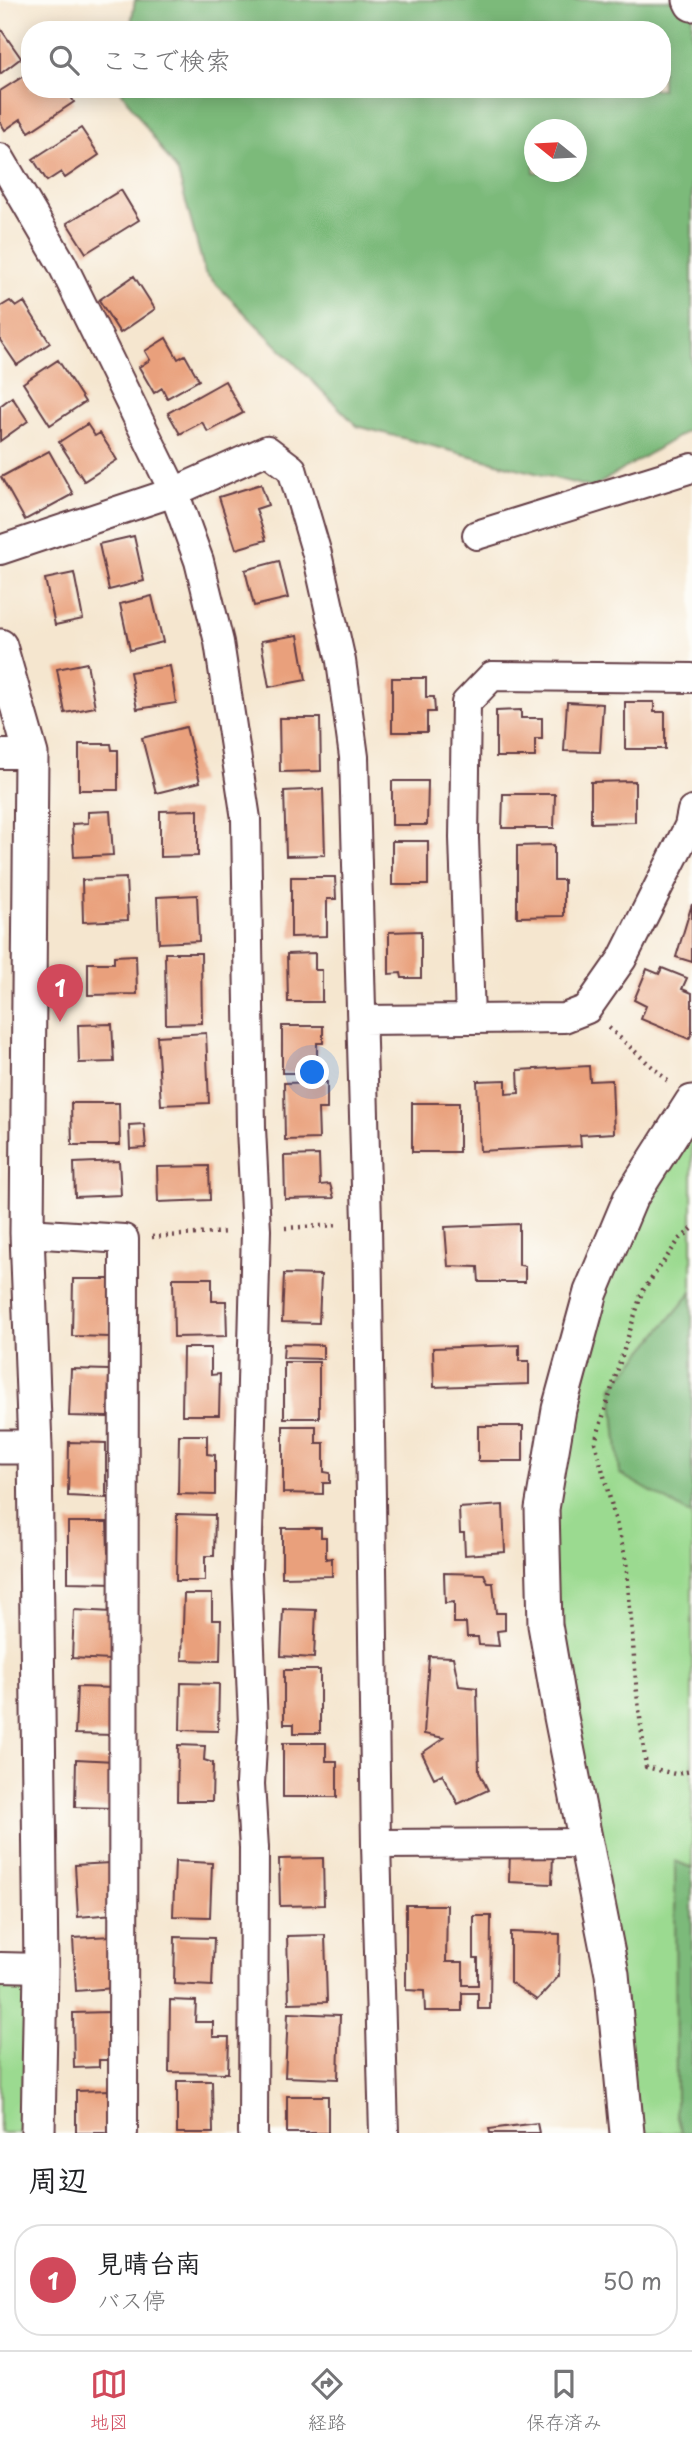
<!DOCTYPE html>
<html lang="ja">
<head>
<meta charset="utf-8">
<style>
  :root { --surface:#fff; --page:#f6f6f6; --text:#202124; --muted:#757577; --line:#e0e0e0; --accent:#d1495b }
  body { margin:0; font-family:"Playpen Sans","Klee One",sans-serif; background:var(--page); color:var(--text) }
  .compass { position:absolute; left:524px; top:119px; width:63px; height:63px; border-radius:50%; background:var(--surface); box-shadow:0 4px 18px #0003; rotate:288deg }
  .you { position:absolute; left:313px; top:1073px; width:24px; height:24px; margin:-18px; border:5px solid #fff; border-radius:50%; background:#1a73e8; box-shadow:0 0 0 10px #1a73e833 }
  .badge { display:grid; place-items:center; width:46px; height:46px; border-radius:50%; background:var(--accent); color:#fff; font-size:23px; font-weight:700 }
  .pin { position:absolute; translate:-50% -58px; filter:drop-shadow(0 2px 4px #0008) }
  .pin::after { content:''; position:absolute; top:37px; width:24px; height:21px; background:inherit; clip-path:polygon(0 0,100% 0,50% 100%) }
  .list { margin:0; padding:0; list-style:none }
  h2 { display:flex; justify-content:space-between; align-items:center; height:91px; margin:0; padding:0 28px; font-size:30px }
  h2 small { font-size:23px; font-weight:400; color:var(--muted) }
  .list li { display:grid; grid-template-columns:46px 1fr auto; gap:21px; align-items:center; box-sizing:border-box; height:112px; margin:0 14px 14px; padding:0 14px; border:2px solid var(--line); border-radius:28px }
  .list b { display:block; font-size:26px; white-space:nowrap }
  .list p { margin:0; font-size:23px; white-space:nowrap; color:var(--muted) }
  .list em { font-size:23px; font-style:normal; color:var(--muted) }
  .icon { flex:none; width:38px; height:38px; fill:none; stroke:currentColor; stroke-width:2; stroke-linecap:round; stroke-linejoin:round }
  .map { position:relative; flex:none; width:692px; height:2133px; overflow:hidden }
  .search { position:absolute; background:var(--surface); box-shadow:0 4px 18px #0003; left:21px; right:21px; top:21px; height:77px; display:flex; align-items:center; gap:18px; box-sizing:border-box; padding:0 24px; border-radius:28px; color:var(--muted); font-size:26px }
  .sheet { height:217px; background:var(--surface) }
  nav { display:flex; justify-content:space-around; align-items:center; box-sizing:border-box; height:98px; border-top:2px solid var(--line); background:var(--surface); font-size:19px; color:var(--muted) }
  nav a { display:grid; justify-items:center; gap:4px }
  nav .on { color:var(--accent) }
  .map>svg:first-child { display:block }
</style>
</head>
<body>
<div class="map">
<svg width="692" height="2133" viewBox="0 0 692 2133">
  <rect width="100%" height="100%" fill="#fdfcf7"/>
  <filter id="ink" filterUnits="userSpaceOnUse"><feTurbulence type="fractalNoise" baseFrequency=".0143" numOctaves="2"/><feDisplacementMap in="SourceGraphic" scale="14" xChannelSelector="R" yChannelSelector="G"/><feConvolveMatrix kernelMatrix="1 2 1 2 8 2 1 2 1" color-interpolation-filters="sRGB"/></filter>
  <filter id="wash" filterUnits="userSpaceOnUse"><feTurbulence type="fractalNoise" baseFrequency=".00686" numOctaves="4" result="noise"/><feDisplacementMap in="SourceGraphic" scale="28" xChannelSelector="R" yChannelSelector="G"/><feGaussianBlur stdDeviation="1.57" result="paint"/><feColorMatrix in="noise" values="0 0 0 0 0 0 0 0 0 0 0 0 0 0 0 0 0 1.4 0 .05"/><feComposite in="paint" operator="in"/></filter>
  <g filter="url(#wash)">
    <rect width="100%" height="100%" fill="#f5e6cf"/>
    <path fill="#9bda90" stroke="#727c5e" stroke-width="2" d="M692,1089V2133H631L543,1569L591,1292Z
      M0,1967L41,1968L38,2133H0Z"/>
    <path fill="#7cba7a" stroke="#636c52" stroke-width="2" fill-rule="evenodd" d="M135,0H692V428L592,488L357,426L205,273L178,173L121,91V89H662V30H130ZM534,130H576V172H534Z
      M692,1292V1515L620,1474L612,1388Z
      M675,1861L692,1868V2133H681L676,2113Z"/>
    <g id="blocks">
      <path fill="#e9a07b" d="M0,28L21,58L0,74Z
        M30,72V89H66L74,102L29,132L21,119L5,130L0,122V91Z
        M81,128L99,155L65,178L61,172L47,181L33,159Z
        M121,190L139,220L86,253L67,223Z
        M134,276L155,309L120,333L99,300Z
        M10,301L16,307L24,302L50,343L17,365L0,340V307Z
        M166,338L178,359L185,355L199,380L167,398L162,388L154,393L139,367L150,360L145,351Z
        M58,360L85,402L50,425L23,383Z
        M225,381L243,413L208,432L202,422L180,434L168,413Z
        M12,397L28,421L0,441V406Z
        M87,424L95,436L100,433L117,460L84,481L59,442Z
        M49,451L73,494L25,520L1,477Z
        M261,484L268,505L256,509L266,540L236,549L219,497Z
        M134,536L144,581L109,590L99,544Z
        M279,561L288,598L254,606L245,570Z
        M74,573L83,619L55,625L45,579Z
        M152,596L163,642L130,650L120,604Z
        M298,635L306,680L269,687L261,641Z
        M87,663L95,707L65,713L57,669Z
        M170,666L176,703L137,709L130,672Z
        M392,678H426V697H434L435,712H427V732H392Z
        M567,702L603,704L600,752L564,751Z
        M625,702H654V712H665V749H625Z
        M521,710V718H542V739H535V757H496V711Z
        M279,718H320L321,771L280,772Z
        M186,727L200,782L156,793L142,738Z
        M79,744H111L112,750H118V790H79Z
        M392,781H428L427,825H392Z
        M635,781V822L591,823V782Z
        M323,789L325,855L286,856L284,791Z
        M503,794H555L554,828H502Z
        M198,810V856L160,857V811Z
        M110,811L113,855L74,857L72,824L88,823V812Z
        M392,841H428V885H392Z
        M554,845V880H564V916L517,917V846Z
        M291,877H335L336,899H327V936L291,937Z
        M126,878L128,920L83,922L82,880Z
        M197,895L199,941L159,943L157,897Z
        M692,904V962L676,957Z
        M421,931V978H402L401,973L389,974V932Z
        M165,953H201L202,1023L166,1024Z
        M315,953V970H322V1002H288L287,954Z
        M136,955L137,994L88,995V963H114V956Z
        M662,968L687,978L682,989L692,993V1033L689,1039L641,1019L646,1006L634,1000L647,969L659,974Z
        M112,1024L114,1062L79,1063L78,1025Z
        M282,1026H323V1043H317V1073H282Z
        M206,1033L209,1103L161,1105L157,1036Z
        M589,1066L590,1081L612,1080L614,1133L580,1135L581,1146L480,1151L477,1081L506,1080V1094L519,1093L518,1070Z
        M327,1082V1109H318L319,1139L285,1140L284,1083Z
        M71,1103H119L120,1145H72Z
        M412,1103H459V1152H412Z
        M144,1124L146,1148L130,1149L129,1125Z
        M319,1155L320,1185L330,1184L334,1198L285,1199L284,1156Z
        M119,1161L121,1195L75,1197L74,1163Z
        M209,1166L210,1200L158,1202L157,1167Z
        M519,1224V1265L525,1266V1282H479L478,1267L448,1266L445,1227Z
        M284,1274L321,1275L319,1323L282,1322Z
        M173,1278H212V1301H226L227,1336L174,1337Z
        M73,1279H109L110,1337L72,1336Z
        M284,1344L323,1345V1359L283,1358Z
        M519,1345V1361H529V1384L434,1387L433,1348Z
        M183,1348H211V1375L220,1374L219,1415H182Z
        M284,1362H319V1418H284Z
        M71,1369L109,1370L108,1417L69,1416Z
        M283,1426H316V1443H324V1472L330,1473V1483H323V1494L283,1493Z
        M478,1426H523V1461H478Z
        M179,1435H207V1454L215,1455V1495L178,1494Z
        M69,1442L106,1443V1498L68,1496Z
        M503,1505L505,1552L465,1555L464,1533H460L459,1508Z
        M177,1514L215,1515L214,1556H205V1581H176Z
        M68,1522H107L108,1553L115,1554V1583L68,1582Z
        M282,1528H321V1537H326V1559L332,1558V1576L282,1577Z
        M444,1573L484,1574L488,1583H493L496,1613H505V1630L497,1631L499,1646L479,1645L478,1637H467L466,1623H454V1602L445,1603Z
        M184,1594H212V1620H221L220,1661L182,1660Z
        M283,1609L316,1610L314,1658L281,1656Z
        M74,1610L112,1612L110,1660L72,1658Z
        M429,1656L453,1657L459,1686L477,1688L479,1772L488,1790L458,1804L442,1774L434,1778L422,1753L444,1738L424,1734Z
        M284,1670H320V1733H294V1724H284Z
        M181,1683L219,1684L218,1731L180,1730Z
        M77,1687L115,1688L113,1735L75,1734Z
        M283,1743H326V1761H337V1797H283Z
        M178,1745L205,1746L204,1760L213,1763L212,1801H177Z
        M76,1759L114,1761L113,1808L75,1807Z
        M510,1851L553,1852L552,1884L509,1882Z
        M323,1858L324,1905L280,1906L279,1859Z
        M175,1861L212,1863L210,1917L173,1916Z
        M110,1863L114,1914L78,1917L75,1865Z
        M406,1905H447L446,1962H463V1985H478V1958H474V1916H491L490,2009H478V1993H462V2011H425L424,1991L406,1990Z
        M510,1932L560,1934L559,1976L537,2000L510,1982Z
        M325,1935L327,2002L289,2003L287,1936Z
        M112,1936L114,1988L76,1991L73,1938Z
        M175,1937L214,1938L212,1986L174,1984Z
        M170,2000L196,2001L195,2022H213V2037H229L228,2073L169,2072Z
        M108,2012L109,2060H99V2067L74,2068L73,2013Z
        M288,2013L340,2015L338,2079L285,2077Z
        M177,2081H212L213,2133H177Z
        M110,2090V2133H76V2091Z
        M287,2096H328V2133H287Z
        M537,2123L539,2133H490L489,2129Z"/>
    </g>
  </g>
  <g filter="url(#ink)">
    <use href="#blocks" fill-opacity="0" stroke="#643d44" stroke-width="2"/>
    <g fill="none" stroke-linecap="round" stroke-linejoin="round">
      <g stroke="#643d44" stroke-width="32">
        <path id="minor" d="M0,158L62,264L174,492L199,561L219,642L246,819L251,1128L256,1230L247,1572L253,1726L250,1784L254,1848L253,2133
          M477,535L692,468
          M0,550L174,492L267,450L292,469L317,554L341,661L354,757L367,1223L376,1844L384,2133
          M692,678L492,676L466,703L464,838L470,1019L564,1018L587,1009L622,959L689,826L692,811
          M0,754H31
          M362,1020L470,1019
          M27,1233L124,1239L123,2133
          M376,1844L587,1843
          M0,1967L41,1968"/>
      </g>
      <g stroke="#643d44" stroke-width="37">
        <path id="tertiary" d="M690,0L692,4
          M0,646L31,754L27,1233L35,1447L41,1968L38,2133
          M0,1447H35
          M627,2133L612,1974L561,1717L545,1625L542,1509L559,1409L591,1292L630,1199L692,1102"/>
      </g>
      <path stroke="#643d44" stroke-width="4.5" stroke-dasharray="2 5" stroke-linecap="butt" d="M609,1028L670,1083
        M285,1228L339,1225
        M692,1229L679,1240L642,1292L595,1442L626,1560L637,1693L646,1767L675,1774L692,1771
        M152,1237L228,1232"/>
      <use href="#minor" stroke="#fff" stroke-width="28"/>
      <use href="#tertiary" stroke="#fff" stroke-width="33"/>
    </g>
  </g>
</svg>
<svg class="compass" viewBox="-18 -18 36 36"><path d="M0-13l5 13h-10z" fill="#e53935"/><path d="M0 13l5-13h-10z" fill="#757577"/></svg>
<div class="you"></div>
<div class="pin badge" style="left:60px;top:1022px">1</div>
<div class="search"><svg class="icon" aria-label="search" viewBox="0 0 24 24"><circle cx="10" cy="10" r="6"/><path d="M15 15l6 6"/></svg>ここで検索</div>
</div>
<section class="sheet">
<h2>周辺<small></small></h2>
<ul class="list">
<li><span class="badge">1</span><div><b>見晴台南</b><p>バス停</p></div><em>50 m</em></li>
</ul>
</section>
<nav>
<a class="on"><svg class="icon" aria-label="map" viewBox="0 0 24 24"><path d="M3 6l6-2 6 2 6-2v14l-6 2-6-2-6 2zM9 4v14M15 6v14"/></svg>地図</a>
<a><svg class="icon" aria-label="directions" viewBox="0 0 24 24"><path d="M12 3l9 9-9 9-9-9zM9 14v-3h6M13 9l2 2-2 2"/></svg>経路</a>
<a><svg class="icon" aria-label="saved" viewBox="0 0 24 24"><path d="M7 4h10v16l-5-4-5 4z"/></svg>保存済み</a>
</nav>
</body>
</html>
